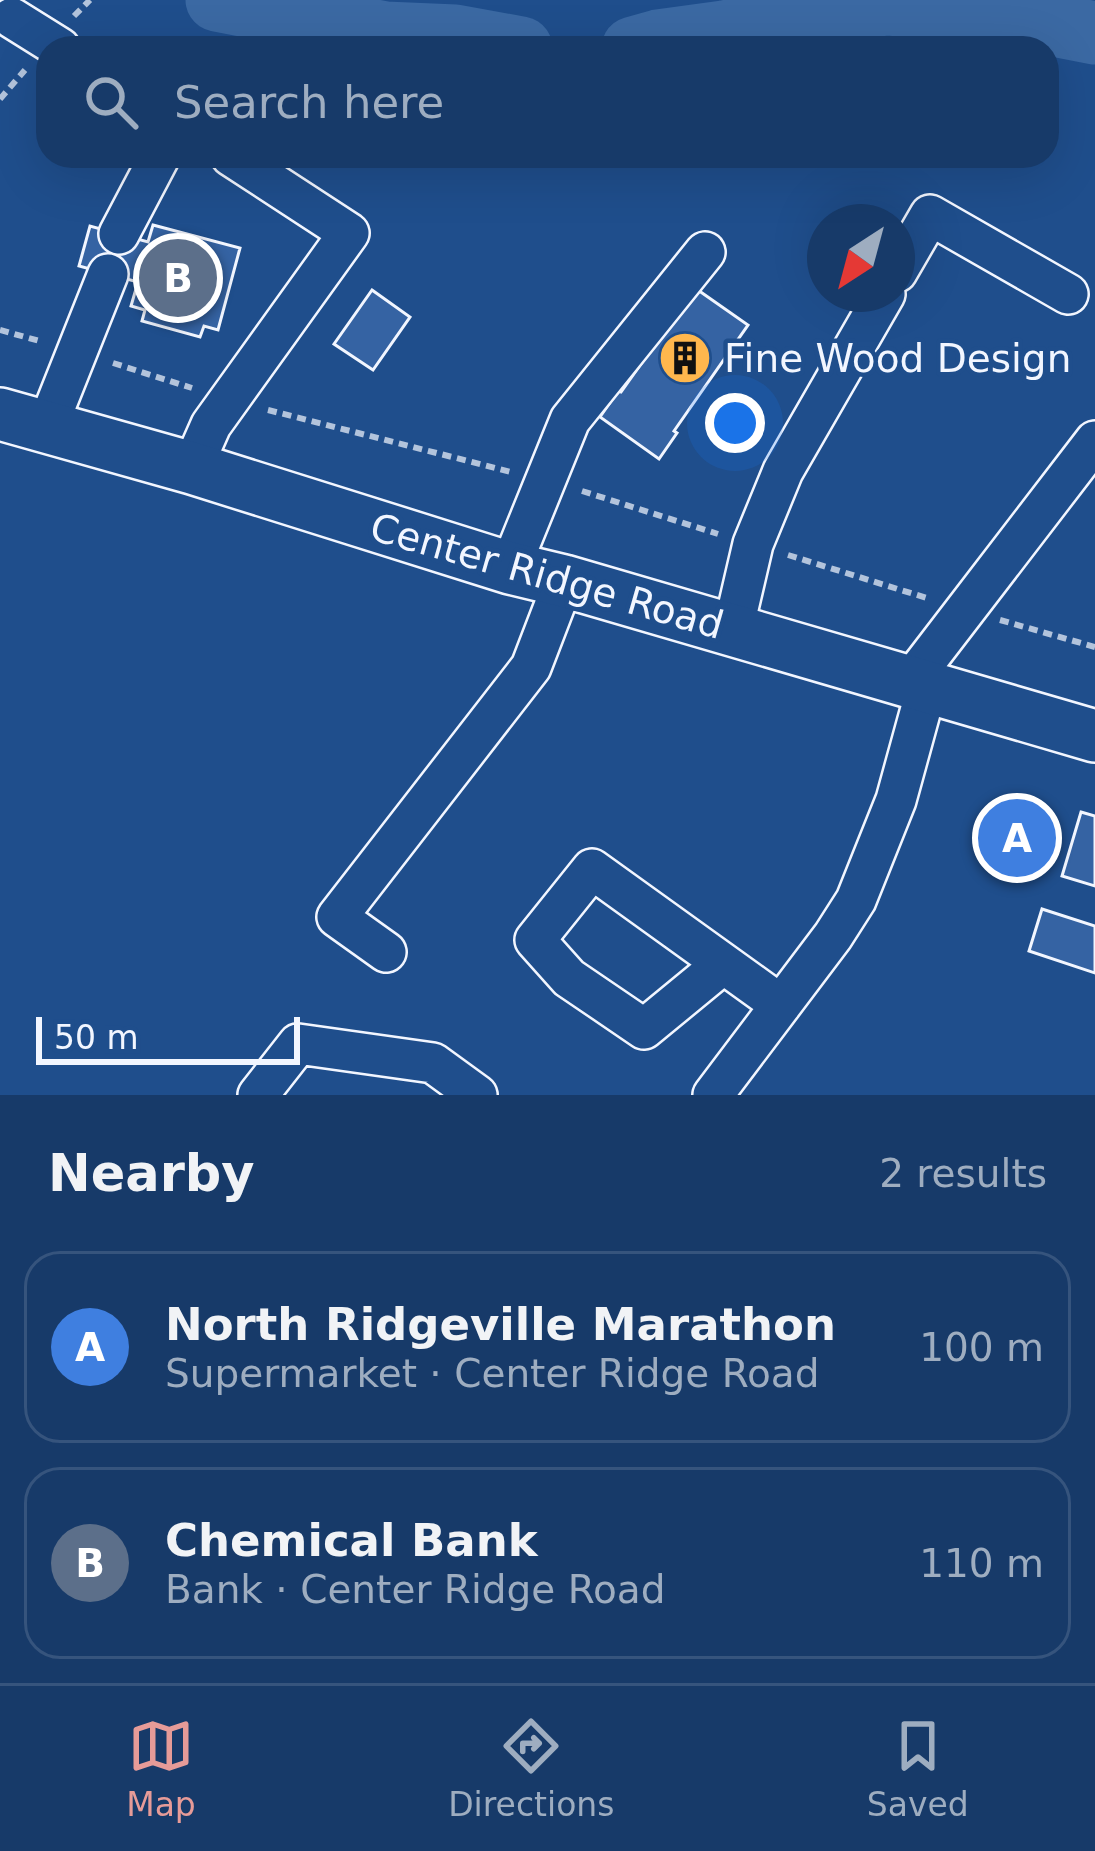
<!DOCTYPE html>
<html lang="en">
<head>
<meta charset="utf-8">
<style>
  :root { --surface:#173a69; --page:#20416f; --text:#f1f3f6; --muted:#9eadc0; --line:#36547d; --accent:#e69b98 }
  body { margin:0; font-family:"DejaVu Sans",sans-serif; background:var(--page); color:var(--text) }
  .compass { position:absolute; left:807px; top:204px; width:108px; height:108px; border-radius:50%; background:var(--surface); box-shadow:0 12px 48px #0002; rotate:216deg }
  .scale { position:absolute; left:36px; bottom:30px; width:264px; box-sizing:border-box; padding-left:12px; border:6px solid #f2f6ff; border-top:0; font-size:33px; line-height:42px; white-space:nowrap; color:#f2f6ff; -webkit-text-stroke:9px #1f4e8c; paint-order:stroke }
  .you { position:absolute; left:735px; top:423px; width:42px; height:42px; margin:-30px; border:9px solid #fff; border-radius:50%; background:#1a73e8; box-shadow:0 0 0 18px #1a73e833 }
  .badge { display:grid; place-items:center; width:78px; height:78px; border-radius:50%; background:var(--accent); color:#fff; font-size:39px; font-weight:700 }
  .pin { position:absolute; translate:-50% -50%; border:6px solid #fff; box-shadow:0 3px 12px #0006 }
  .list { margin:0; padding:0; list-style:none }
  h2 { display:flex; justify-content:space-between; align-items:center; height:156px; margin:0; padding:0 48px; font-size:51px }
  h2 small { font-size:39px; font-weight:400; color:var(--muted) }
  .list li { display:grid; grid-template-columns:78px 1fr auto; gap:36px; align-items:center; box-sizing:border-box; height:192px; margin:0 24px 24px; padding:0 24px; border:3px solid var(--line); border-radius:36px }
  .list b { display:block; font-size:45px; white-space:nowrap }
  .list p { margin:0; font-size:39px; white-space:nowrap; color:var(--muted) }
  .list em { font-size:39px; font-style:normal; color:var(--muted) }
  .icon { flex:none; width:66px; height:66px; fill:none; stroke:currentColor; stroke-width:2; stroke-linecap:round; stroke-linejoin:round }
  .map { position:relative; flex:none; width:1095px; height:1095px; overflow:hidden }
  .search { position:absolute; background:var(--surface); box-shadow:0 12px 48px #0002; left:36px; right:36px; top:36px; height:132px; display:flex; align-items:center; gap:30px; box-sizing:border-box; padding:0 42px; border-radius:36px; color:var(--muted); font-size:45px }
  .sheet { height:588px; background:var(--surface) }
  nav { display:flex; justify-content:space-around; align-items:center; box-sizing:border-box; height:168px; border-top:3px solid var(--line); background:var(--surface); font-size:33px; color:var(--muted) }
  nav a { display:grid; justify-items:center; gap:6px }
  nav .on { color:var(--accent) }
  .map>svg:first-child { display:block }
</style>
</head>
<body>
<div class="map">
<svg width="1095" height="1095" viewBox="0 0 1095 1095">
  <rect width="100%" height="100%" fill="#1f4e8c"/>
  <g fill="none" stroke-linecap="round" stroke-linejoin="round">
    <path stroke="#3b69a3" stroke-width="63" d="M217,0L385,33L455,36L521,48
      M633,48L658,41L724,32L824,11L888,4L1013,17L1095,33"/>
  </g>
  <path fill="#3563a3" stroke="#f2f6ff" stroke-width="3" d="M153,225L240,248L218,330L204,326L200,337L142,321L145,310L131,306L138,282L79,266L90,226L148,242Z
    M695,288L748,325L674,431L677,433L659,459L600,417L618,391L621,392Z
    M372,290L410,317L373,370L334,344Z
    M1081,812L1095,816V886L1062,876Z
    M1042,909L1095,926V973L1029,951Z"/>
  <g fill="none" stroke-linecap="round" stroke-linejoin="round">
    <g stroke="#f2f6ff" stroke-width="44">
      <path id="minor" d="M12,18L60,48
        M119,234L160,156
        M897,272L930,215L1068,294
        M47,427L108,274
        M192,468L211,425L349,233L231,156
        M510,568L570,420L705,252
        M733,630L753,544L783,471L885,294
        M910,682L1095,441
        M386,952L337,917L531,667L564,581
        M723,964L644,1029L569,978L535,940L592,869L781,1005
        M258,1095L298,1044L433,1063L477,1095
        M713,1095L833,936L856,900L896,800L927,687"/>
    </g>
    <g stroke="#f2f6ff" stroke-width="56">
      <path id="major" d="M0,414L192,468L510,568L564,581L1095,736"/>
    </g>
    <path stroke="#b3c4dc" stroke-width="6" stroke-dasharray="9 6" stroke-linecap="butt" d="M74,16L90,0
      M0,99L25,70
      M0,330L43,342
      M113,363L192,388
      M268,410L511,472
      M582,491L718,534
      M788,555L930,599
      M1000,620L1095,647"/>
    <use href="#minor" stroke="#1f4e8c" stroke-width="39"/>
    <use href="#major" stroke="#1f4e8c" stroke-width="51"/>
  </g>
  <defs>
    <g id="building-disc" transform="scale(2.7)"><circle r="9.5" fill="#ffb74d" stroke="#1f4e8c"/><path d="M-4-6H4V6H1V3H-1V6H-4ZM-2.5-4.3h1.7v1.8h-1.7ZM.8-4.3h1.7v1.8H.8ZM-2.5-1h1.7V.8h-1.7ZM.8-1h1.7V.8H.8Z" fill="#111"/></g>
  </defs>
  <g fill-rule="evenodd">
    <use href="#building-disc" x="685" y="358"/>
  </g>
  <g text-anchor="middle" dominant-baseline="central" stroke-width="9" stroke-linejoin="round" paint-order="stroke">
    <g font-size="39" fill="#f2f6ff" stroke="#1f4e8c" text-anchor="start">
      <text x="724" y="358">Fine Wood Design</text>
    </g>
    <g font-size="39" fill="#f2f6ff" stroke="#1f4e8c">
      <text transform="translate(547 576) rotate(16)">Center Ridge Road</text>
    </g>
  </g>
</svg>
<svg class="compass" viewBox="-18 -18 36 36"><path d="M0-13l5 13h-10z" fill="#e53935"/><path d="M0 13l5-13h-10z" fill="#9eadc0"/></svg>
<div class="scale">50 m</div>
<div class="you"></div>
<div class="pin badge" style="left:1017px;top:838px;background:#3f7fe0">A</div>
<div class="pin badge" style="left:178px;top:278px;background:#5c6f8a">B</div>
<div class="search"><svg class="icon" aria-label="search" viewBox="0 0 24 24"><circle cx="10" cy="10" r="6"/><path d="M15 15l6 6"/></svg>Search here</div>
</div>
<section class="sheet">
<h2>Nearby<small>2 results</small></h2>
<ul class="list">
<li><span class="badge" style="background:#3f7fe0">A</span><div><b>North Ridgeville Marathon</b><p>Supermarket · Center Ridge Road</p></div><em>100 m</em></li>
<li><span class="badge" style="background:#5c6f8a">B</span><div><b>Chemical Bank</b><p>Bank · Center Ridge Road</p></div><em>110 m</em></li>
</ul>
</section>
<nav>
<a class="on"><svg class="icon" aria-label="map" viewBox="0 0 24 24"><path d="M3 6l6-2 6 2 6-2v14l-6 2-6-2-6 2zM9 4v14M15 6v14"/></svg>Map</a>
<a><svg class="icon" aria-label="directions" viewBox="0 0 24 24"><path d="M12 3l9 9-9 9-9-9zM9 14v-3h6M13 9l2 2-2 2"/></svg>Directions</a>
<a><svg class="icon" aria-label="saved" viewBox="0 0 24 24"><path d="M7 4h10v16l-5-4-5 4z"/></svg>Saved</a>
</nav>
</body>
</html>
